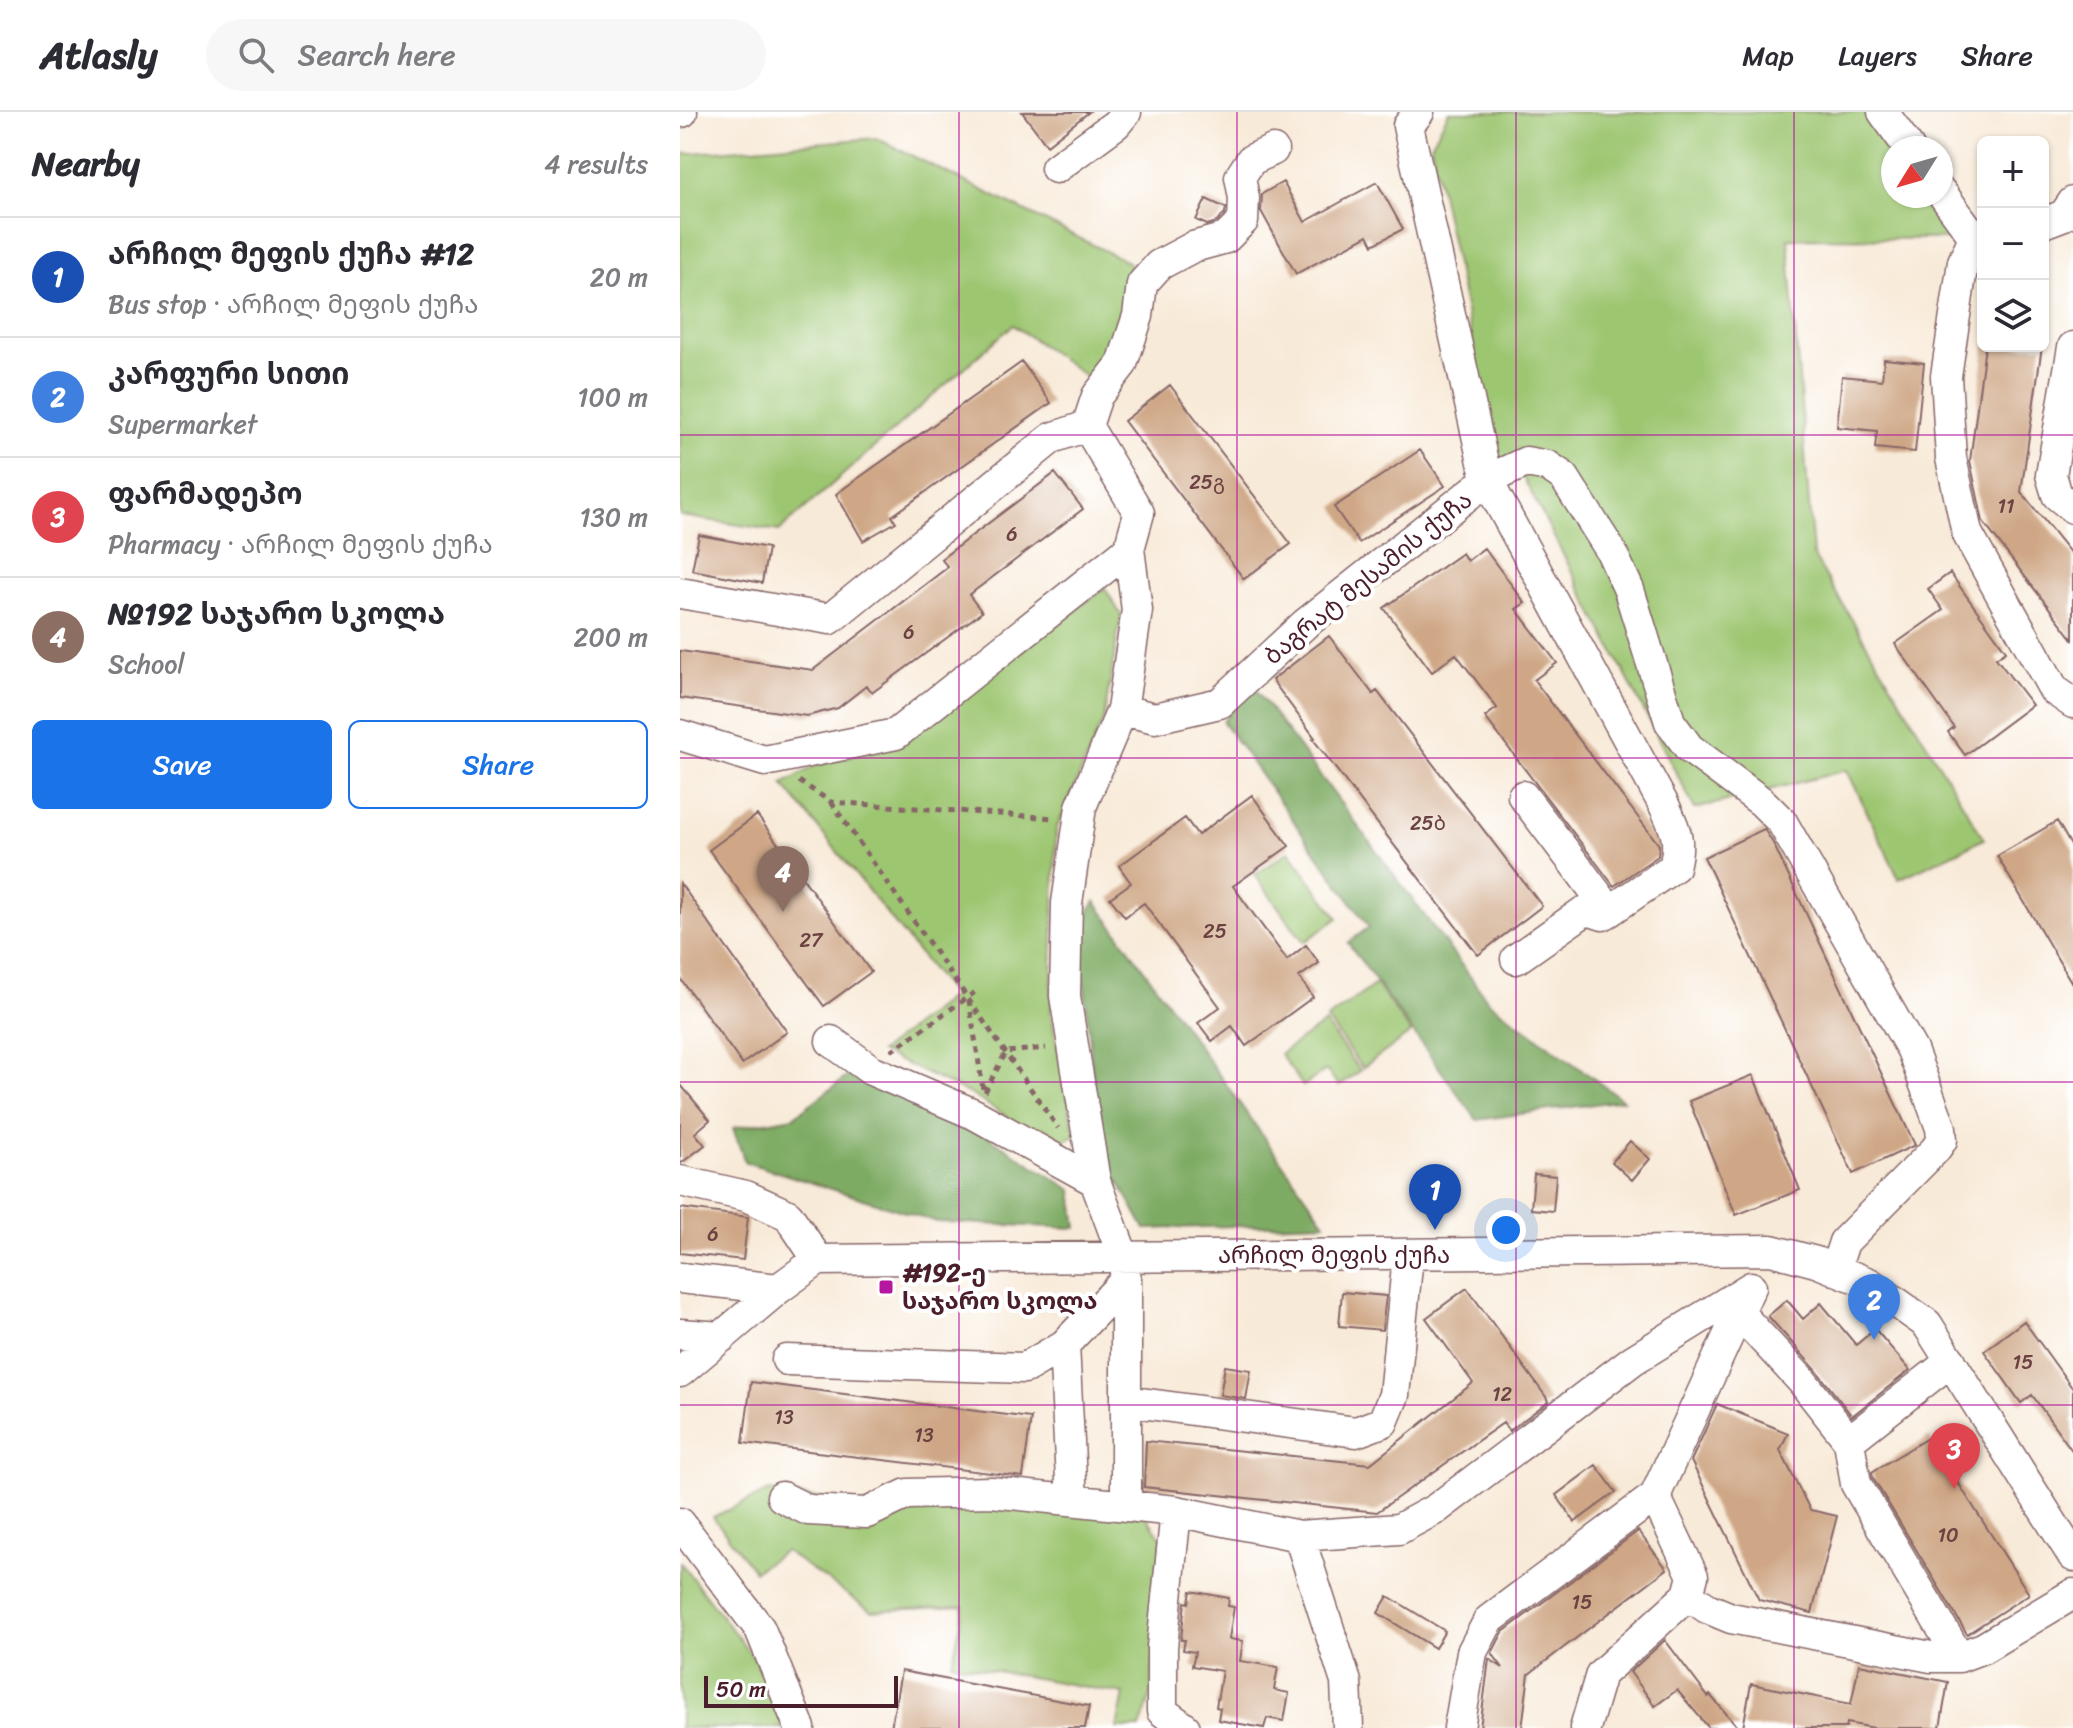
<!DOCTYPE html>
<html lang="en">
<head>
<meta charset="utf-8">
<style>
  :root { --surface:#fff; --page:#f7f7f7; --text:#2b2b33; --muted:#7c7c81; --line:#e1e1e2; --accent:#1a73e8 }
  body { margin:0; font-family:Sriracha,"Noto Sans Georgian",sans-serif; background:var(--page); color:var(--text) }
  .controls { position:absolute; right:24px; top:24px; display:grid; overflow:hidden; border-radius:12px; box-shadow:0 2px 6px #0004 }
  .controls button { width:72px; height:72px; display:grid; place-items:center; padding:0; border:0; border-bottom:2px solid var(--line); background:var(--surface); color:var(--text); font:40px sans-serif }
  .compass { position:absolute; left:1201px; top:24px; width:72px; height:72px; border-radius:50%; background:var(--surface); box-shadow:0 2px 6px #0004; rotate:233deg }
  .scale { position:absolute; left:24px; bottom:20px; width:194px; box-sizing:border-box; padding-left:8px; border:4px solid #4a1f2b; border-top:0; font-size:22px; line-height:28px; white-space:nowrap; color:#4a1f2b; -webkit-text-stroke:6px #fff; paint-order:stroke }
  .you { position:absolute; left:826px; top:1118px; width:28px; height:28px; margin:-20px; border:6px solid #fff; border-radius:50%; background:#1a73e8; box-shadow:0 0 0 12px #1a73e833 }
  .badge { display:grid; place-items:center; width:52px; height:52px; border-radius:50%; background:var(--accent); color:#fff; font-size:26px; font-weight:700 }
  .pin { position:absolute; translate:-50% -66px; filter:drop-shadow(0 2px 4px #0008) }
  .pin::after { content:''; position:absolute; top:42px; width:28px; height:24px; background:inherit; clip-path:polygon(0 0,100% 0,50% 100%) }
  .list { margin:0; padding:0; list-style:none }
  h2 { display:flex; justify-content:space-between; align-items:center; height:104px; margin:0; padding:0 32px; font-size:34px }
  h2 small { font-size:26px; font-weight:400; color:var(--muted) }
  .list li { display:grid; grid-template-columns:52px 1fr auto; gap:24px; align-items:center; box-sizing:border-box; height:120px; padding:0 32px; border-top:2px solid var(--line) }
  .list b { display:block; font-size:30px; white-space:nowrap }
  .list p { margin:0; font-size:26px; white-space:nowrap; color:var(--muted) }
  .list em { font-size:26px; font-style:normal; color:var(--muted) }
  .actions { display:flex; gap:16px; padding:24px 32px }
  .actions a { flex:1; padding:18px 0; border:2px solid var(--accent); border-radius:12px; text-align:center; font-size:28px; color:var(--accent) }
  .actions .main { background:var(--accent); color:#fff }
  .icon { flex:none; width:44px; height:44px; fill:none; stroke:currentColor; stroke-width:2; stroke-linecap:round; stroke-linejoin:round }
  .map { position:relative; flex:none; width:1393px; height:1616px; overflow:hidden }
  header { display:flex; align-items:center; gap:48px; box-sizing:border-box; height:112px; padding:0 40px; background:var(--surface); border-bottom:2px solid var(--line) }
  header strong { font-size:38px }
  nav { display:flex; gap:44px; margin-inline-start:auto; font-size:28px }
  .search { width:560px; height:72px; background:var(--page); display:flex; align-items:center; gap:20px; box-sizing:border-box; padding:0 28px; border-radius:44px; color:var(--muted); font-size:30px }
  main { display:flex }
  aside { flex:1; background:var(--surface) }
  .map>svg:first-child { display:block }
</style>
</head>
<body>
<header>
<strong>Atlasly</strong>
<div class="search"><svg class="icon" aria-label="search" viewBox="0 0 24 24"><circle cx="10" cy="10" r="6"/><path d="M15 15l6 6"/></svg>Search here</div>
<nav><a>Map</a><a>Layers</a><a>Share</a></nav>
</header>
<main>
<aside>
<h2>Nearby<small>4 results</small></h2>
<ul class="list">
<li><span class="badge" style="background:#1a4fb4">1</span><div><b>არჩილ მეფის ქუჩა #12</b><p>Bus stop · არჩილ მეფის ქუჩა</p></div><em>20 m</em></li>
<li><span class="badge" style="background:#3f7fe0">2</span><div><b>კარფური სითი</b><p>Supermarket</p></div><em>100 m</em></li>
<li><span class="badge" style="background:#e0444e">3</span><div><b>ფარმადეპო</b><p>Pharmacy · არჩილ მეფის ქუჩა</p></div><em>130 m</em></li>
<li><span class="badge" style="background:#8d6e63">4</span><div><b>№192 საჯარო სკოლა</b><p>School</p></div><em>200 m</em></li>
</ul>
<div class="actions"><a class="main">Save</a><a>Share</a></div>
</aside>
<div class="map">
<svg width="1393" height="1616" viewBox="0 0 1393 1616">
  <rect width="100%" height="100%" fill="#fff"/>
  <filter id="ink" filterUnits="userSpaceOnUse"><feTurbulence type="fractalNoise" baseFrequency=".0125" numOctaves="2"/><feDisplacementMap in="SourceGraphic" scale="16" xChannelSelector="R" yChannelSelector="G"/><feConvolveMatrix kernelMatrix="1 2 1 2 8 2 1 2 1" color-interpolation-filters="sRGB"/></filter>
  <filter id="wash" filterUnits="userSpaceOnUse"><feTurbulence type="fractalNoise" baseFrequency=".006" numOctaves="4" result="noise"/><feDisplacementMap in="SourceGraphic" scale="32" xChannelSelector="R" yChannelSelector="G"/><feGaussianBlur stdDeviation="1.8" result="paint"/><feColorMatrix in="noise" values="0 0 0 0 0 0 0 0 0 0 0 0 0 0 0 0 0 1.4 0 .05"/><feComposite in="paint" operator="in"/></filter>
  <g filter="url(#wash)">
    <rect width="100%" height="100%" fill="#f8ead8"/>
    <path fill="#9dc671" stroke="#74724e" stroke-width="2" d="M769,0H1191L1213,36V84H1247L1274,127L1108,126L1133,443L1304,727L1219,767L1167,658L1015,697L844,367L816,343L751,33Z
      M196,26L450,151L434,227L415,271L333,213L99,419L0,404V42Z
      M425,476L441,503L424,606L376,718L371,903L395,1023L375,1033L288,981L200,940L273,884L103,672L137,653L214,633Z
      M609,739L658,806L624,830L575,763Z
      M696,872L731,921L682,956L647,907Z
      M645,911L680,959L659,974L646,958L623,974L600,942Z
      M89,1379L225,1399L254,1389L466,1404L482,1427L471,1583L460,1616H437L444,1582L272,1551L284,1494L191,1499L105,1439L74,1459L33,1405Z
      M0,1450L76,1549L104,1616H0Z"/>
    <path fill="#7eab63" stroke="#646547" stroke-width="2" d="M571,571L809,890L943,988L797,1008L668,831L689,815L543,610Z
      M415,789L645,1111L465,1117L420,1036L399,817Z
      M175,959L275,1004L392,1078L397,1116L257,1110L65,1050L53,1016L113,1005Z"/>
    <g id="blocks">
      <path fill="#cfa786" d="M342,0H409L367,33Z
        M603,70L625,110L697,70L723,117L693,133L688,123L616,162L581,99L582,82Z
        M526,87L546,96L545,101L537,110L527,113L516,108Z
        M1305,234H1362L1341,380L1393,444V527L1303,410L1290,349Z
        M1204,247L1244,251L1235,340L1195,336L1197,319L1157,315L1162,264L1202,268Z
        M342,250L371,291L212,404L216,410L183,429L156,382Z
        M490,273L611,432L564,467L444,309Z
        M740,338L765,374L679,431L654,395Z
        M375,361L403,397L289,483L302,500L193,580L186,574L158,596L127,604L0,586V539L133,558L268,455L261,447Z
        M19,423L88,436L82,471L12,458Z
        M804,436L845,491L836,497L877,551L854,568L979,733L978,744L934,774L805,605L817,596L776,542L752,560L704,496L782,441L787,449Z
        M1270,461L1326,539L1316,546L1352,593L1285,643L1268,620L1274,615L1215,532L1263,498L1248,477Z
        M649,524L693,582L697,579L862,794L798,843L633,627L635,626L592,568Z
        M572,683L609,734L553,774L607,848L626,833L639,851L619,865L633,885L566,934L552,914L532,929L518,911L540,895L464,791L445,805L430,786L451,771L439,754L505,706L518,723Z
        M77,703L191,860L144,894L29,738Z
        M1377,709L1393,737V873L1317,744Z
        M1084,717L1093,731L1235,1033L1173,1062L1024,745Z
        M0,771L107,920L62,952L0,866Z
        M1073,963L1120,1078L1056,1103L1009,989Z
        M0,972L30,1008L15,1021L25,1033L0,1052Z
        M950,1029L970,1047L952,1068L932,1050Z
        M854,1062L876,1064L873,1099L851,1097Z
        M0,1096L68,1105L63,1148L0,1141Z
        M787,1176L869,1289L829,1319L823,1311L697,1400L464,1375L466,1329L690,1352L793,1271L746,1206Z
        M662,1180L706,1184L702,1218L659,1214Z
        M1107,1188L1123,1207L1141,1191L1176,1233L1195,1217L1230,1258L1172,1304L1136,1258L1088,1204Z
        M1344,1209L1393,1277V1340L1352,1283L1341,1291L1304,1239Z
        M545,1254L571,1258L566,1287L540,1283Z
        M71,1270L351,1306L343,1365L63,1331Z
        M1037,1292L1108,1321L1100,1338L1130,1398L1157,1404L1132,1501L1079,1488L1011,1349Z
        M1249,1325L1349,1482L1287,1522L1193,1366L1192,1360Z
        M916,1353L936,1380L895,1410L876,1383Z
        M958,1419L987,1457L849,1562L842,1616H800L809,1547L823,1556L812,1541L823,1520Z
        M511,1479L549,1486L548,1494L554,1495L549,1527L563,1529L560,1549L598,1555L594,1578L609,1581L604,1609L587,1606L584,1616L538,1608L540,1596L536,1595L542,1559L512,1554L515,1540L503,1538L505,1528H501L505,1490L509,1491Z
        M708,1484L765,1519L755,1536L698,1501Z
        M985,1528L1028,1585L1030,1583L1059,1616H1029L997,1578L975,1594L950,1560Z
        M1179,1552L1268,1570L1260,1616H1194L1167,1611L1166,1616H1063L1071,1572L1171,1592Z
        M221,1559L409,1594L405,1616H211Z"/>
    </g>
  </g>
  <g filter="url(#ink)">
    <use href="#blocks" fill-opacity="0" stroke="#876668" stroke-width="2"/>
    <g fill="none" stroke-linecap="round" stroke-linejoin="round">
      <g stroke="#876668" stroke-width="33">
        <path id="minor" d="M0,0H2
          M1203,0L1229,36
          M376,56L436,12L446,0
          M1261,80L1294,125
          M1363,111L1384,103L1393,90
          M1303,120L1294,125L1283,150L1266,264L1271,346L1287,421L1374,578L1393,591
          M1393,235L1371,363L1377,383L1393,396
          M0,481L150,507L372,326L407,314L417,284L442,252L458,204L462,172L479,153L513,135L546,126L563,109L564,86L560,65L571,48L593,38
          M442,598L475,606L540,591L625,512L807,368L728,14L739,0
          M0,623L85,649L216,622L449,437L459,401L407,314
          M843,684L930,799
          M836,847L903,800L911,799L923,803L930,799L994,755C1001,728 996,719 985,695L807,368L846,350L868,354L884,365L931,439L949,478L990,610L1009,636L1082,690L1102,710L1232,938L1261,1016L1262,1028L1255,1038L1164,1130L1155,1158
          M151,929L191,958L294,1002L415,1069
          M0,1069L66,1084L108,1103L138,1148
          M0,1166L98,1177
          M1059,1201L1122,1269L1169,1329L1176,1372L1279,1545
          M0,1222L42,1225
          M384,1233L392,1388
          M107,1248L345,1256L384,1233L446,1168
          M0,1260L98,1177L138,1148L1091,1138L1136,1150L1189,1171L1247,1212L1393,1444
          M446,1289L676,1320L703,1310L714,1283L728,1144
          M1169,1329L1271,1249
          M102,1385L128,1398L187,1401L227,1382L311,1380L496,1399L619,1424L719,1417L756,1397L953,1248L1071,1175
          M446,1393V1168L443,1144L415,1069L385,884L387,791L401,695L442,598L457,498L449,437
          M496,1399L482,1535V1599L505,1616
          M0,1411L80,1517L120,1616
          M619,1424L666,1570L668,1616
          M1008,1483L1027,1496L1051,1506L1251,1545H1279L1303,1536L1393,1482
          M779,1616L792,1540L809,1508L975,1384L1070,1176
          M905,1616L921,1562L1008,1483L1013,1464L975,1384"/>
      </g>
      <path stroke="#876668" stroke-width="5" stroke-dasharray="6 6" stroke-linecap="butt" d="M119,669L151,690L374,706
        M151,690L378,1016
        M289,888L303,977
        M211,939L298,878
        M305,980L326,940L366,936"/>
      <use href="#minor" stroke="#fff" stroke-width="30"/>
    </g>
  </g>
  <path fill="none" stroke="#b5179e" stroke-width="2" stroke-opacity="0.55" d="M279,0V1616M557,0V1616M836,0V1616M1114,0V1616M0,323H1393M0,646H1393M0,970H1393M0,1293H1393"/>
  <rect fill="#b5179e" stroke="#fff" stroke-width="3" x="198" y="1167" width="16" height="16" rx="4"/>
  <g text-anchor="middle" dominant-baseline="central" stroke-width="8" stroke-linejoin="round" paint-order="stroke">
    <g font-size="20" fill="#6b4142">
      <text x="527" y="370">25გ</text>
      <text x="1326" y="394">11</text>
      <text x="332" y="422">6</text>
      <text x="229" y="520">6</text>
      <text x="748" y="711">25ბ</text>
      <text x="535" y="819">25</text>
      <text x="131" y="828">27</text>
      <text x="33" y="1122">6</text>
      <text x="1343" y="1250">15</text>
      <text x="822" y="1282">12</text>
      <text x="104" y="1305">13</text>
      <text x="244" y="1323">13</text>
      <text x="1268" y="1423">10</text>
      <text x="902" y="1490">15</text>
    </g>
    <g font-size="24" fill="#4a1f2b" stroke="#fff">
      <text transform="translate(688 466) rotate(-39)">ბაგრატ მესამის ქუჩა</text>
      <text x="654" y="1143">არჩილ მეფის ქუჩა</text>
    </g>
    <g font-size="24" font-weight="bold" fill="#4a1f2b" stroke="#fff" text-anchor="start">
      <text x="222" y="1161">#192-ე<tspan x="222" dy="28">საჯარო სკოლა</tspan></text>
    </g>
  </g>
</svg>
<div class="controls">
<button>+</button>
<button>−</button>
<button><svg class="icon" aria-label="layers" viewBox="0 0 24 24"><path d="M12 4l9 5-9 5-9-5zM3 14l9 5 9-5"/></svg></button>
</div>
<svg class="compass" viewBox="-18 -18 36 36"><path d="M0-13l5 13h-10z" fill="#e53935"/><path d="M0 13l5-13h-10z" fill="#7c7c81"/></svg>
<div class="scale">50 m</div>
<div class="you"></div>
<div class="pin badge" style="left:755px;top:1118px;background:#1a4fb4">1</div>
<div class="pin badge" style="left:1194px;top:1228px;background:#3f7fe0">2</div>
<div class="pin badge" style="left:1274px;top:1377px;background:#e0444e">3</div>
<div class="pin badge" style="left:103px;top:800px;background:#8d6e63">4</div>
</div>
</main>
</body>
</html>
